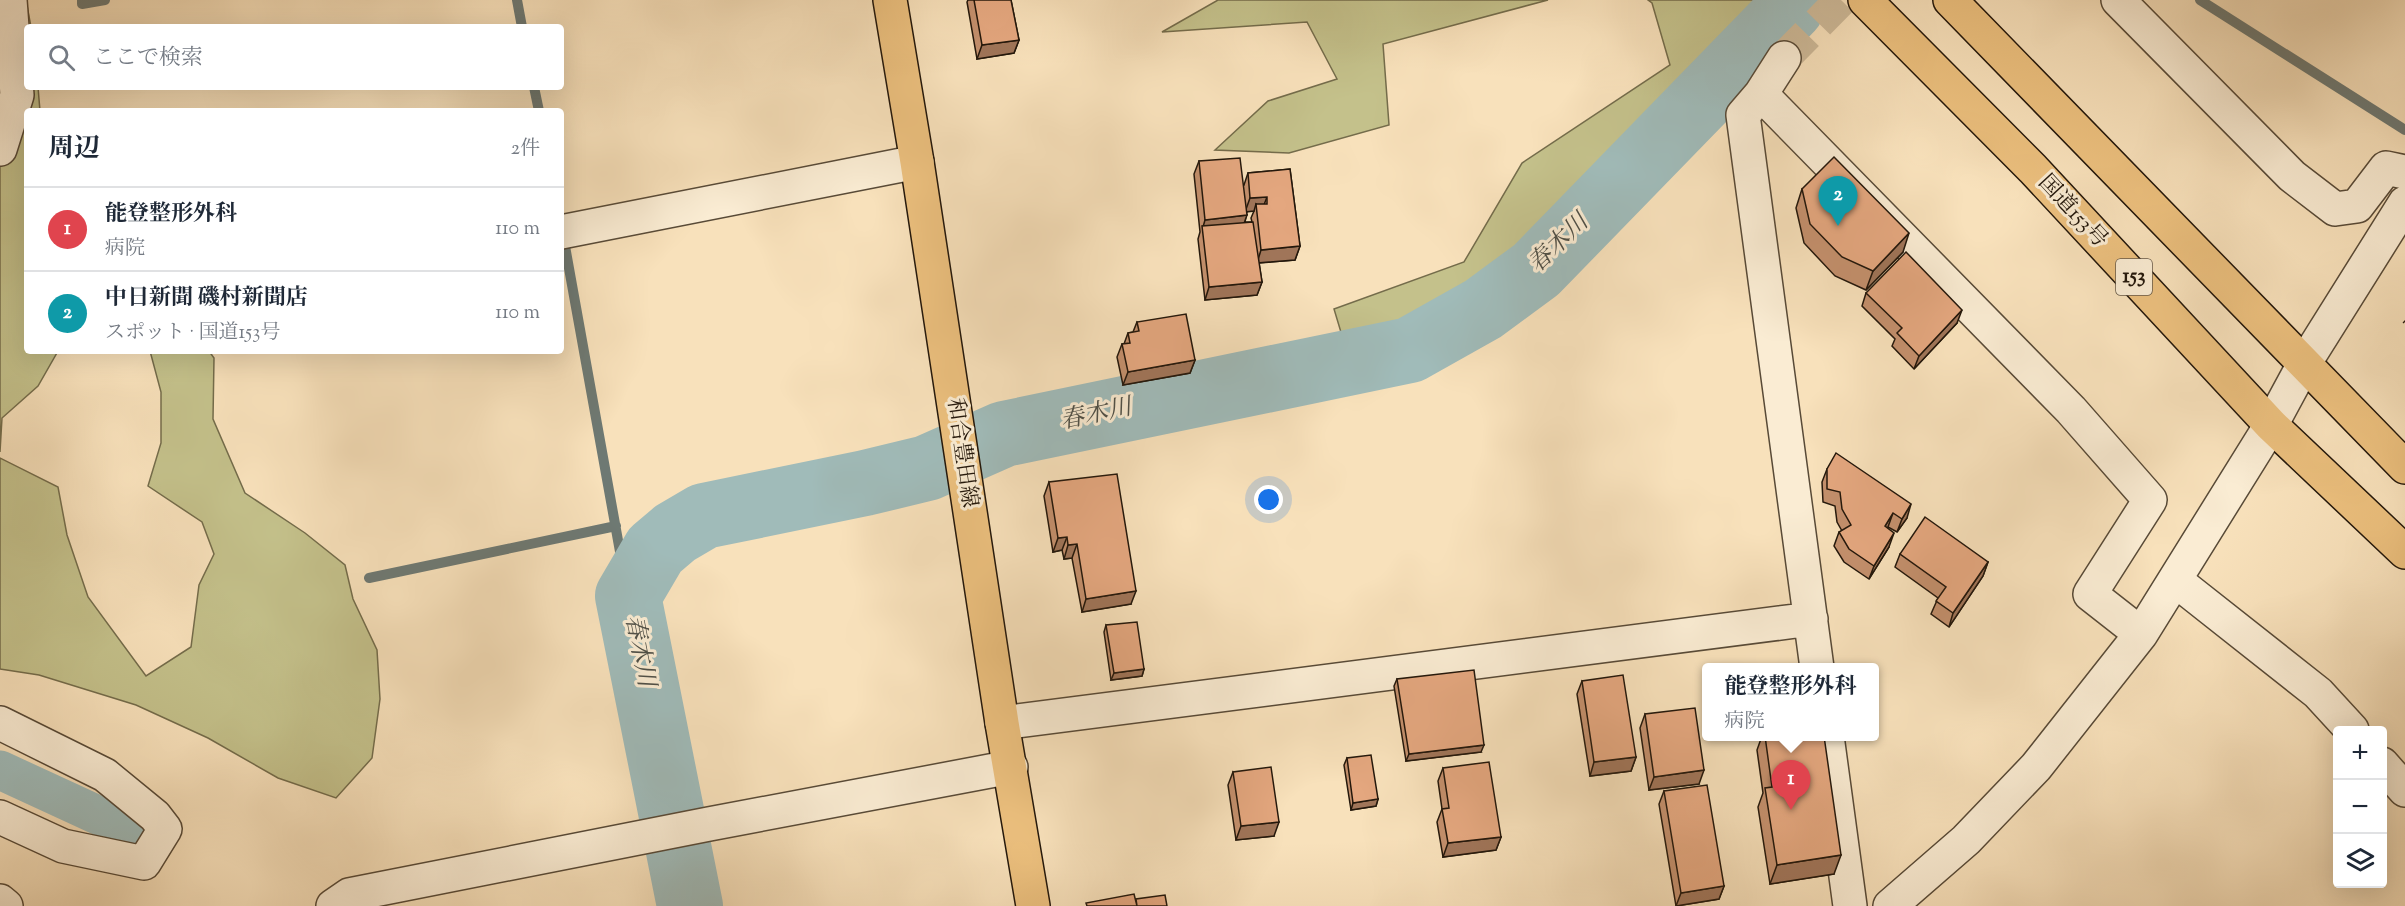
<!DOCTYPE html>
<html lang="ja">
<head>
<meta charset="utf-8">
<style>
  :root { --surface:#fff; --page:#f6f6f7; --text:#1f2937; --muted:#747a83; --line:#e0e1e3; --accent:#1a73e8 }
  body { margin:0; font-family:"Sorts Mill Goudy","Noto Serif JP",serif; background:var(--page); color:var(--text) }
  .controls { position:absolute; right:18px; bottom:18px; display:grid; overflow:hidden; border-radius:6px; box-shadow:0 6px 24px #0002 }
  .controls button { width:54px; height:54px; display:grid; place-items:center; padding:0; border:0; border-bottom:2px solid var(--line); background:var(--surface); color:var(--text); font:30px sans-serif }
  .you { position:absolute; left:1269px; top:500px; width:21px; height:21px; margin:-15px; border:4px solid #fff; border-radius:50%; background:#1a73e8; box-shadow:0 0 0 9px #1a73e833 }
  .badge { display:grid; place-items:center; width:39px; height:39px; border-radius:50%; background:var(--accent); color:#fff; font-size:20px; font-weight:700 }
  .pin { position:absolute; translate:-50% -50px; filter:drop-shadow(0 2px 3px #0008) }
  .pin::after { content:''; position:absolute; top:32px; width:21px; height:18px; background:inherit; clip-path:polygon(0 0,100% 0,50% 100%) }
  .popup { position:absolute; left:1702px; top:663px; width:177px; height:78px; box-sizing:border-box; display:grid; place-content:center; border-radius:6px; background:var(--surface); filter:drop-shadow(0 2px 4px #0005); font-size:20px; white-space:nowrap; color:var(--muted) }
  .popup b { font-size:22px; color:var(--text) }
  .popup::after { content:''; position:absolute; left:50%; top:100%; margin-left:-12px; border:12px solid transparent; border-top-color:var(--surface) }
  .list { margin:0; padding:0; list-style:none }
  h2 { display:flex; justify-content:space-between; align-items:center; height:78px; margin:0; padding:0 24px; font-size:26px }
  h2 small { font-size:20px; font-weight:400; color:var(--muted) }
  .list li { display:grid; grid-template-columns:39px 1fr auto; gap:18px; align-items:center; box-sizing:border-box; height:84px; padding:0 24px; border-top:2px solid var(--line) }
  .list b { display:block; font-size:22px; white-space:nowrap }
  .list p { margin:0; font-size:20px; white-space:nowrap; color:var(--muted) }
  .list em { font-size:20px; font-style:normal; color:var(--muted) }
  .icon { flex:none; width:33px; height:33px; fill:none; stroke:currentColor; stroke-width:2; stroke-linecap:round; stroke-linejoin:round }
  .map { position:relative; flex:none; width:2405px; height:906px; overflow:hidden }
  .search { position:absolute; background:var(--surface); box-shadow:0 6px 24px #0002; left:24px; top:24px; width:540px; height:66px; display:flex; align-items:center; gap:15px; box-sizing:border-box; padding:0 21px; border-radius:6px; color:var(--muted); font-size:22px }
  .panel { position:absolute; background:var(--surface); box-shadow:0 6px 24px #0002; left:24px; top:108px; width:540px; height:246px; border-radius:6px }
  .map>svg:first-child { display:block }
</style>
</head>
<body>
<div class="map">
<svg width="2405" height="906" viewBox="0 0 2405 906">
  <rect width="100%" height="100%" fill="#f8e1bb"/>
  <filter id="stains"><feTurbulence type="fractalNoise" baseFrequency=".00333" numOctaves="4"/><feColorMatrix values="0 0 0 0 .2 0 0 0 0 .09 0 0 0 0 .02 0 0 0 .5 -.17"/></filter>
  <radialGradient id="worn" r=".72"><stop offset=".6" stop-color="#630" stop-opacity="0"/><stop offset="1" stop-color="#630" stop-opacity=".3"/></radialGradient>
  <path fill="#c4c18b" stroke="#746c4b" stroke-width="1.5" d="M0,0H26L31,27H27V87H38L40,111H27V351H58L38,386L2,418L0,452Z
    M1218,0H1548L1383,44L1389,125L1289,153L1215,150L1268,101L1337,79L1307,22L1162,32Z
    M1648,0H1759L1765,6L1527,265L1479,298L1407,340L1346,349L1334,309L1464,262L1522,163L1670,65L1652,3Z
    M150,351H209L214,358L213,419L245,493L305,533L345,565L353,599L377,650L380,699L372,758L336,798L278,778L208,738L136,705L39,675L0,669V458L58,487L67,535L88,597L146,676L191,647L199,585L214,554L202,522L148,486L161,443V392Z"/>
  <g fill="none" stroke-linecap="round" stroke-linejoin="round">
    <path stroke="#6e7973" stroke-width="10" d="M82,0V4L105,0
      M517,0L522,27
      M2200,0L2405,130
      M534,87L539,111
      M563,235L628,596
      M369,578L616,526"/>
    <path stroke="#a0bbb9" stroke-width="39" d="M0,770L141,835"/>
    <path stroke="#a0bbb9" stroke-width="66" d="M690,906L628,596L655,550L675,533L704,516L865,483L927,468L1004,434L1410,350L1483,309L1536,270L1791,8"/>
    <path stroke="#cdb998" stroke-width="33" stroke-dasharray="33 16" stroke-linecap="butt" d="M1784,58L1841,0"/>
    <g stroke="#584a37" stroke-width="36">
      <path id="minor" d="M2118,0L2292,176L2335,209L2357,206L2386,168L2405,172
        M1784,58L1761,94L1743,115L1817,668
        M1761,94L2071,410L2150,500L2090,594L2141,634
        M0,149L17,95L10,0
        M561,232L917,162
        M2175,580L2318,693L2352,730
        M0,723L105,775L155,816L165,829L144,863L63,846L0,817
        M1002,723L1811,619
        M1827,736L1850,906
        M2382,764L2405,790
        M0,901L6,906
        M333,906L349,895L709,824L1011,767
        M1890,906L1966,840L2036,767L2141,634L2271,425L2304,364L2405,203"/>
    </g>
    <g stroke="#23170b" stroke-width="36">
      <path id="major" d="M890,0L917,162L1002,723L1033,906"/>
    </g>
    <g stroke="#23170b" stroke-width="36">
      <path id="highway" d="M1865,0L2033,169L2271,425L2405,552
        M1950,0L2405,467"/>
    </g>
    <path stroke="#23170b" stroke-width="4" stroke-dasharray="1.5 3" stroke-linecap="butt" d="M2404,321L2405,322"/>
    <use href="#minor" stroke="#faecd3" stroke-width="33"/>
    <use href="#major" stroke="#ecc07e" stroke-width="33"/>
    <use href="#highway" stroke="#ecc07e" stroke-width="33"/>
  </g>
  <path fill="#c4906d" stroke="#23170b" stroke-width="1.5" fill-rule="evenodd" d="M968,0H1011L1019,40L1014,53L977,59L967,2Z
    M1199,161L1244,185L1248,173L1290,169L1300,246L1295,260L1259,263L1262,282L1257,295L1205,300L1198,239L1200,232L1194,174ZM1247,211H1254L1251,218L1252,222H1245Z
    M1802,189L1903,252L1866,290L1835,276L1804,243L1796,208Z
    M1866,293L1957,323L1914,369L1892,346L1895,339L1862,306Z
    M1137,322L1195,360L1190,373L1123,385L1117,357L1122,344H1124L1128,333L1133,332Z
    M1827,469L1907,518L1897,532L1888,527L1887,528L1889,547L1869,579L1844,562L1834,546L1839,532L1842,531L1837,522L1835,506L1823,502L1822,482Z
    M1049,482L1131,604L1082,612L1072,558L1064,559L1062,550L1053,552L1044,496Z
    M1900,554L1988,562L1983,576L1949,627L1931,614L1938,598L1895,567Z
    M1106,625L1144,669L1142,676L1111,680L1104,632Z
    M1397,679L1481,752L1406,761L1394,686Z
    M1582,681L1636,757L1631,771L1590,776L1577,694Z
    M1645,714L1699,784L1649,790L1640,728Z
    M1762,736H1765L1834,874L1770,884L1758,807L1763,793L1757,750Z
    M1347,758L1378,799L1376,806L1351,810L1344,765Z
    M1443,768L1501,837L1496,850L1443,857L1437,822L1442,809L1438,781Z
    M1233,772L1274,836L1236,840L1228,785Z
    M1664,791L1724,886L1719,899L1676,906L1659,804Z"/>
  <path fill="#a07559" stroke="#23170b" stroke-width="1.5" d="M1019,40L1014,53L977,59L982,45Z
    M1267,197L1262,210L1256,204L1254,211L1245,212L1250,198Z
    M1247,215L1242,229L1203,227L1205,220Z
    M1909,233L1903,252L1866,290L1873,271Z
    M1300,246L1295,260L1257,263L1261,250Z
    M1262,282L1257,295L1205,300L1209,287Z
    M1962,310L1957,323L1914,369L1919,356Z
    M1195,360L1190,373L1123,385L1128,372Z
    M1911,504L1907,518L1897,532L1902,519Z
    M1893,513L1888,527L1880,539L1885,526Z
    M1894,533L1889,547L1869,579L1874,566Z
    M1067,537L1062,550L1053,552L1058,538Z
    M1077,544L1072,558L1064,559L1068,545Z
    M1988,562L1983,576L1949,627L1953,613Z
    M1136,591L1131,604L1082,612L1086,599Z
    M1144,669L1142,676L1111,680L1114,673Z
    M1484,745L1481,752L1406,761L1409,754Z
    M1636,757L1631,771L1590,776L1594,762Z
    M1704,770L1699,784L1649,790L1654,777Z
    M1378,799L1376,806L1351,810L1353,803Z
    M1279,822L1274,836L1236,840L1241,826Z
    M1501,837L1496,850L1443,857L1448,843Z
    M1841,855L1834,874L1770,884L1777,865Z
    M1724,886L1719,899L1676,906L1681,893Z"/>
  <path fill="#e4a77f" stroke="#23170b" stroke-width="1.5" d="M974,0H1011L1019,40L982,45Z
    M1834,157L1909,233L1873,271L1842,257L1810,224L1802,189Z
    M1240,158L1247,215L1205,220L1199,161Z
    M1290,169L1300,246L1261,250L1256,204H1267V197L1250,198L1248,173Z
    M1253,222L1262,282L1209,287L1202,226Z
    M1906,252L1962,310L1919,356L1897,333L1902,328L1866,293Z
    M1186,314L1195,360L1128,372L1122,344L1130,343L1128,333L1139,331L1137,322Z
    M1836,453L1911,504L1902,519L1893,513L1885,526L1894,533L1874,566L1849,549L1839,532L1851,525L1842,509L1840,492L1827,489V469Z
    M1117,474L1136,591L1086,599L1077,544L1068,545L1067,537L1058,538L1049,482Z
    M1925,517L1988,562L1953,613L1936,601L1946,587L1900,554Z
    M1137,622L1144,669L1114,673L1106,625Z
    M1474,670L1484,745L1409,754L1397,679Z
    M1623,675L1636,757L1594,762L1582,681Z
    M1695,708L1704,770L1654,777L1645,714Z
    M1765,736H1824L1841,855L1777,865L1765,788L1772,787Z
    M1371,755L1378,799L1353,803L1347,758Z
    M1489,762L1501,837L1448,843L1442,809L1449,808L1443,768Z
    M1271,767L1279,822L1241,826L1233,772Z
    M1707,785L1724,886L1681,893L1664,791Z
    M1134,894L1137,906H1087L1086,903Z
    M1165,895L1167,906H1137L1136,899Z"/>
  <g text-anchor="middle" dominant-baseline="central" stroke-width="6" stroke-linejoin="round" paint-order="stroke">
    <rect fill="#faecd3" stroke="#645747" stroke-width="1.5" x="2116" y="259" width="36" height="36" rx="4.5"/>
    <g font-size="21" font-weight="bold" fill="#23170b">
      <text x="2134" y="277">153</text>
    </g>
    <g font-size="22" fill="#23170b" stroke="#faecd3">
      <text transform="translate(2072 212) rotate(47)">国道153号</text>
      <text transform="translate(961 453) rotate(82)">和合豊田線</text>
    </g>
    <g font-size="24" font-style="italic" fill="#4f5048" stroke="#faecd3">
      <text transform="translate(1559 244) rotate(-44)">春木川</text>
      <text transform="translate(1096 415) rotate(-12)">春木川</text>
      <text transform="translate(639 651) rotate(79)">春木川</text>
    </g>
  </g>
  <rect width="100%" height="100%" filter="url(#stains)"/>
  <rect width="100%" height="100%" fill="url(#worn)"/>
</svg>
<div class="controls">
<button>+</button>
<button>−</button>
<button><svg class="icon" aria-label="layers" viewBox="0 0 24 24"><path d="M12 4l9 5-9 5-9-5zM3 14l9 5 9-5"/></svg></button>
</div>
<div class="you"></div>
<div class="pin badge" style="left:1791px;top:810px;background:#e0444e">1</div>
<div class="popup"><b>能登整形外科</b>病院</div>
<div class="pin badge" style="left:1838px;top:226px;background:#0f9aa8">2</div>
<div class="search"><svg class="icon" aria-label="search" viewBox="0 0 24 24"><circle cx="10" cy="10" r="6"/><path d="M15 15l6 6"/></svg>ここで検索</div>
<section class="panel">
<h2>周辺<small>2件</small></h2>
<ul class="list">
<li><span class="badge" style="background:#e0444e">1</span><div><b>能登整形外科</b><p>病院</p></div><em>110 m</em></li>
<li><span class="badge" style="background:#0f9aa8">2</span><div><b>中日新聞 磯村新聞店</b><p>スポット · 国道153号</p></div><em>110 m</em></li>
</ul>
</section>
</div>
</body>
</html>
